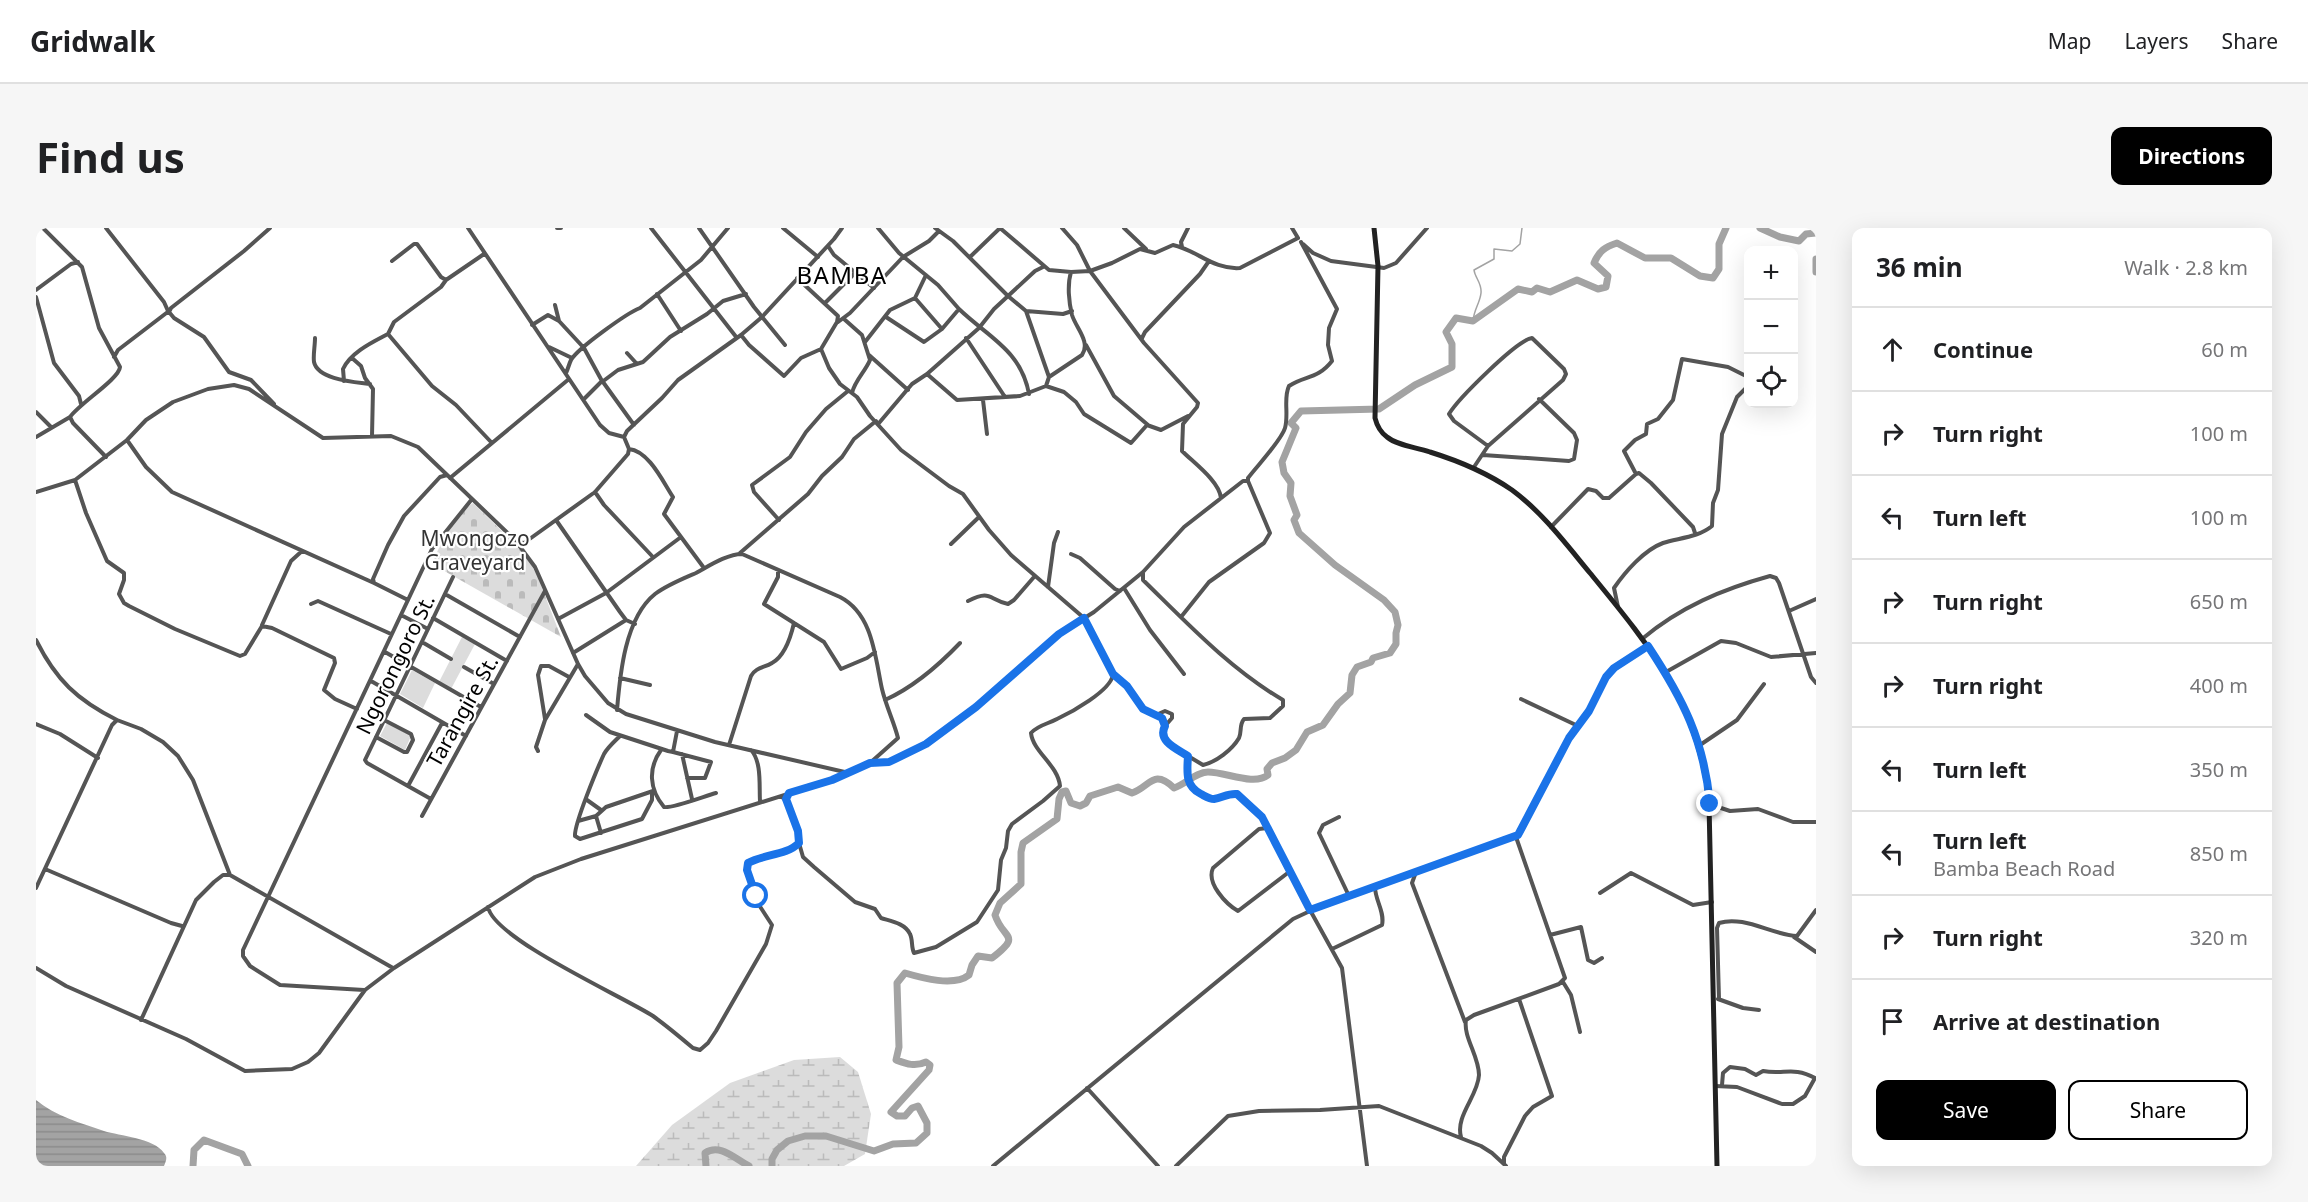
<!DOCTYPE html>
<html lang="en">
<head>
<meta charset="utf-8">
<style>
  :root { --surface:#fff; --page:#f6f6f6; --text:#202124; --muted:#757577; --line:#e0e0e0; --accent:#000 }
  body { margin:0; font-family:"Noto Sans",sans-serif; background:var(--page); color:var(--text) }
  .controls { position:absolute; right:18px; top:18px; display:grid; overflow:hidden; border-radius:12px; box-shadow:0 6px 24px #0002 }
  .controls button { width:54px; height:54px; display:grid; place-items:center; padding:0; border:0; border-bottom:2px solid var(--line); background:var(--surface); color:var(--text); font:30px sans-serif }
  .stop { position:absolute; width:18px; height:18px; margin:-14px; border:4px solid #1a73e8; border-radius:50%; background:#fff }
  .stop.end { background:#1a73e8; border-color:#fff; box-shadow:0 2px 6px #0008 }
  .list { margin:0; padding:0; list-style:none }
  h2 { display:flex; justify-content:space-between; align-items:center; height:78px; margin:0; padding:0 24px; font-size:26px }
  h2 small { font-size:20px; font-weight:400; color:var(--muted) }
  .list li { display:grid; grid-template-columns:39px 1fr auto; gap:18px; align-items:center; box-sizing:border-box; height:84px; padding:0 24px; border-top:2px solid var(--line) }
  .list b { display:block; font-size:22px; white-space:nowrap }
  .list p { margin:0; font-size:20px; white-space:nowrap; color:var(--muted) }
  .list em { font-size:20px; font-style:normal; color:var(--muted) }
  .actions { display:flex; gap:12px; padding:18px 24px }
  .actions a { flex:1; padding:14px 0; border:2px solid var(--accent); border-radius:12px; text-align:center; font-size:21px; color:var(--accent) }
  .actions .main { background:var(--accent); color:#fff }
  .icon { flex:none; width:33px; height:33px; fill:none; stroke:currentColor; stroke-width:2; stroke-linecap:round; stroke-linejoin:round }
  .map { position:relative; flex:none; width:1780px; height:938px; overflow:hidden; border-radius:12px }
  header { display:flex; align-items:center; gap:36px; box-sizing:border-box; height:84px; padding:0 30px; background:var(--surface); border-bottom:2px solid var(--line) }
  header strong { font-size:28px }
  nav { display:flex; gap:33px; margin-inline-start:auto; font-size:21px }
  .intro { display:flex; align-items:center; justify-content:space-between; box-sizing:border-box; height:144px; padding:0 36px }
  h1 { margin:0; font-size:42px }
  .button { padding:15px 27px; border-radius:12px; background:var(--accent); color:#fff; font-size:21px; font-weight:700 }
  main { display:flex; gap:36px; padding:0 36px }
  aside { flex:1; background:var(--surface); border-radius:12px; box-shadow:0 6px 24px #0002 }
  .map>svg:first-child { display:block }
</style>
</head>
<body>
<header>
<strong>Gridwalk</strong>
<nav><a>Map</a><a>Layers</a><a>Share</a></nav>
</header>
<div class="intro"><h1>Find us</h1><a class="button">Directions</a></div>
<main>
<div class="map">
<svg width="1780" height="938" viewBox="0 0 1780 938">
  <defs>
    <pattern id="wetland-marsh" width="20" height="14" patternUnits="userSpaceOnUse" patternTransform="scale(1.5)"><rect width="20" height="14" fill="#dcdcdc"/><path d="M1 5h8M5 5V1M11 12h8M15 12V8" fill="none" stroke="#bbb"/></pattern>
    <pattern id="cemetery-stones" width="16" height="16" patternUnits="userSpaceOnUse" patternTransform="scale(1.5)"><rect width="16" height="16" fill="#dcdcdc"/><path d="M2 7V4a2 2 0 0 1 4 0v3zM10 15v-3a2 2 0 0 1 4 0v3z" fill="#bbb"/></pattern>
    <pattern id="water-rules" width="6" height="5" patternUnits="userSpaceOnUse" patternTransform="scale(1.5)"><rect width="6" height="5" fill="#a3a3a3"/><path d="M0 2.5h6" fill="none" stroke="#8b8b8b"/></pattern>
  </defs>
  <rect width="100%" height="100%" fill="#fff"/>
  <path fill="url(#wetland-marsh)" d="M804,829L822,844L835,886L829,926L808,938H600L636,897L694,855L758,832Z"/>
  <path fill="url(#cemetery-stones)" d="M437,275L477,314L494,334L503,352L525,409L396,336L408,308L433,278Z"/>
  <path fill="#dcdcdc" d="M426,409L439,416L415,461L403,454Z
    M376,442L399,455L387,480L364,466Z
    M351,495L375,508L369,522L344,508Z"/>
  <path fill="url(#water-rules)" d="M0,872C19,888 45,895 68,903C84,908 118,910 128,925C132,929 130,933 128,938H0Z"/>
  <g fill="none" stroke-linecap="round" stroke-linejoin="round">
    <path stroke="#a3a3a3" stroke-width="1.5" d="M1437,93C1438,81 1444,75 1445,65C1446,55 1439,50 1438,42L1458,31V21L1476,23L1484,16L1486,0"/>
    <path stroke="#a3a3a3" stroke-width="7" d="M1724,0L1744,9L1763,13L1770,6L1780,5
      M1780,31V44
      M157,938L158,922L168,912L206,926L212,938
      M670,938L669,925C684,915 699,931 713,938
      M736,938V931L741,922L752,913L769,908H790L838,923L857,916L880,915L891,905V895L882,878L876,880L869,888H861L855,884L893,842L894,837L890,834C879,839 871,836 860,832L863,819L861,755L869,745C886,750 918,759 933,747L936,737L942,728L956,730C987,706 967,712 959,687L964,675L985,656V624L987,615L1021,591L1023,571L1026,564L1030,563L1035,575L1044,578L1050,575L1054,568L1082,559L1096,565C1114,559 1117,540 1138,560C1150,556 1160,544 1172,544C1190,544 1218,558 1232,547L1231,541L1236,535L1249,530L1260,522L1271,504L1287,497L1302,476L1314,465L1316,447L1321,439L1335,434L1337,430L1354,425L1360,416V405L1362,397L1359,384L1348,372L1299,337L1263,305L1258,292L1261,287L1254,268L1255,255L1248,245L1246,234L1260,200L1255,195L1265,183L1343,181L1379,157L1416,139V116L1410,104L1420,90L1437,93L1482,61L1496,64L1501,60L1514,64L1541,52L1562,61L1570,59L1572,48L1558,35C1563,23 1569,19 1581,15L1609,30H1635L1664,48L1677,50L1683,41V16L1690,0"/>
    <path stroke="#555" stroke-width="4" d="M7,0L46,39L63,100L84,139C83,151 44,175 34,189L37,195L70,229
      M70,0L128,74L132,83
      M234,0L208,23L135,80L133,84L138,90L168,109L193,144L215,152L238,176
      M432,0L564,197L573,205L588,209
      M521,0H525
      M615,0L701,110
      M663,0L718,79L749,117
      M747,0L782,29
      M842,0L863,25L902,57L923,81
      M899,0L917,13L972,68L990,83L1027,86L1036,83
      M964,0L1013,42L1035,44L1054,43L1076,35L1104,21L1119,25L1137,17C1161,22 1177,42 1204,40L1262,10
      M1026,0L1041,17L1054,43L1108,115L1162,175L1161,179L1147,196L1146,223C1158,235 1183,253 1185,270
      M1088,0L1110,21
      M1256,0L1262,10
      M1267,16L1277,25L1295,33L1348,40L1360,35L1391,0
      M792,18L798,27L838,60
      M1146,19L1145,14L1152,0
      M934,29L964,0
      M356,33L378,16H381L405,49L410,52L448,26
      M761,50L802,88L801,94L785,121L793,140L804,156L821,169L834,188L865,222L913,258L927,266L953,302L975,327L1048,390L1077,446L1091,458L1107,481L1126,490L1128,493L1126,508L1132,516L1167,537C1180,534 1196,522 1203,510C1206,503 1203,497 1208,491L1234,490L1247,478V472C1194,441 1151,395 1107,352V344
      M410,52L405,59L358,94L352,106L396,158L420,177L455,214
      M0,62L35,36L42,34
      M621,66L645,103
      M0,69L18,135L43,168L45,176
      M879,70L906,101
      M789,75L820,44
      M519,77L523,93L548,120L566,153L548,171
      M990,83L1013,149L1010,158
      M850,89L888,114L906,101L923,81C952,109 985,122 993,166
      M808,91L826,107L834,132C829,144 819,152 816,165
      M802,94L814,85L867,29L893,13L903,3
      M496,97L512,87L523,93
      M705,107L713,117L748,148L765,130L785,121
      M279,110C279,118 277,127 278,134C282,152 320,154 334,156
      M930,110L969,169
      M1106,110L1109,104L1164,46L1173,33
      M829,114L854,82L879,70L890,47
      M1050,117L1078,168L1112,197
      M513,119L536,130
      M591,125L601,136
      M833,127L872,162
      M78,129L82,122L133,83
      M316,130L325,138L329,150L337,161L336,208
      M530,145C532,141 533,136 535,132C542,120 591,85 604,80L665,32L692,0
      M891,146L943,100L958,81L999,43L1007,39
      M1013,149L1046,127C1055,114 1040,100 1036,87C1033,75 1031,57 1035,44
      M308,153L307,141C315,124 337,114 352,106
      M566,154L582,142L607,134L634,109L671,86L687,73L710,66
      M567,154L598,197
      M947,172L951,206
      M0,184L15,199
      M843,195L876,156L891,146L921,172L984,168L1010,158L1028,164L1040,174L1048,186L1095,215L1111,197L1125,202L1152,188
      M0,209L34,189
      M91,212L110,239L136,264L338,355
      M593,221C613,223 627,254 637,269L628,286L668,340
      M1447,227L1533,233L1538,231L1541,212L1538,205L1503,171
      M1438,239L1452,218L1527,152L1530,146L1528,141L1496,110C1481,112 1422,171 1413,186L1418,193L1452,218
      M1600,246L1588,223L1599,212L1610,206L1611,196L1622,191L1637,172L1646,131L1692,139L1712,149
      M414,250L533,151
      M39,252L50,285L71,333L88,345V352L83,366L88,375L93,378L139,401L204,428L209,426L226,398L236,400L298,430L299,435L288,462L299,471L321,481
      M1212,253V250C1221,238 1245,213 1249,200C1253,186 1247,170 1253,158C1269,147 1281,152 1296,133L1292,117L1293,100L1301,81L1265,14
      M0,264L39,252L91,212L110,192L137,174L172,161L198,157L213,161L287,210L355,208L382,219L481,314L488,315L559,264L592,226L593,221L588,209L591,203L626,170L642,152L705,107L726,89L798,11L806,0
      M559,264L568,277L616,328
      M520,292L584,384L590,392L599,396
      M743,292L718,264L716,257L754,229L770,204L790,181L812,163
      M1515,299L1552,261L1560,263L1567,270H1573L1600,246L1603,245L1615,255L1657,299L1659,305
      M482,316L499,339L542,436L549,448L572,475L590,486L679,514L813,545
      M915,316L943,289
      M704,325L772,266L786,248L806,229L818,211L840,193
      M1035,326L1044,330L1079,361L1084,363
      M742,344V349L728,376L788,414L805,441L831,430L839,424
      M1012,359L1018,315L1022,304
      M1088,360L1114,402L1148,446
      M409,366L484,409
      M372,372L338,355L337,351L352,317L368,288L404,249L411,247
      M932,373C956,361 952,372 972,376L978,372L998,349
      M275,376L282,373L355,406
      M1582,379L1578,360C1589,344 1608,322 1627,315C1643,310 1663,309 1676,298L1677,275L1682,262L1686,206L1701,169L1712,158
      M1753,383L1780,371
      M365,387L392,401
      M397,390L471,433
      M522,391L570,365L645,309
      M226,397L255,333L266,323
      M1606,411C1644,379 1687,361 1734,348L1740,350L1743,355L1775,449L1780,455
      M0,412C20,452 41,472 81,492
      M386,414L415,431
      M349,424L445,479
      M537,425L590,392
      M428,439L458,456
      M1630,444L1685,413L1700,415L1735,429L1780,425
      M584,450L614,457
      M335,453L430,508
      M1485,471L1542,498
      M849,472C878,459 902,438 924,415
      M550,487L574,504L632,523L637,524L641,503
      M1120,487L1129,483L1136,486V490L1129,498
      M509,491L502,447L505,438H513L533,449
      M0,496L24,506L62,530
      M584,508C578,514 572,519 568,526C562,539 538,596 539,608L544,611L606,591L616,572V564
      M340,509L368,524H371L377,512L375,506L348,492
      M693,517L715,448C720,439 728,440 736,435C749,428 755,408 758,395
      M1664,517L1701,492L1728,456
      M625,522C612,540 613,561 628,579C635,581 669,568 680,565
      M715,522C726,534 723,558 724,573
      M502,523L500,519L509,492L542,436
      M637,524L675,534L669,550H651
      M646,526L656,571
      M1152,529C1151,552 1151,565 1177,571L1193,566H1201L1226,589L1253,644L1306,740L1331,938
      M835,535L853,534L880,522L930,487L1023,406L1058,384L1107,344L1148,299L1207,253H1212L1234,305L1228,315L1173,354L1145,389
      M372,558L406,495
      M395,571L331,535L329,532L417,349
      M551,572L565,582
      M1673,576L1694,583L1722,581L1757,594H1780
      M386,588L509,363
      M560,588L565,605
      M1303,589L1287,597L1283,605L1313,668
      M542,593L560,588L570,579L617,563
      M1231,600L1223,601L1177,640C1170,655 1190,676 1202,683L1253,644
      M763,615L767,629L778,639L819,674L839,681L845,690C854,693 869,695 874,706C877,712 875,719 878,725L900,719L941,694L962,662L965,632L970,620L972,603L976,596L1007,573L1024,558C1022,537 997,524 995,505C1002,497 1012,496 1021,491C1036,484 1074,463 1077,447
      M9,641L135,695L146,698
      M1380,644L1376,655L1429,794
      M0,660L76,497L81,492L105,501L127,514L142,528L157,552L194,647L357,740
      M1564,665L1595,645L1657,677L1676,674
      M452,679C458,711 586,768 617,788C631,798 644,809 657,820L664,822L672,815L680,803L730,716L736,697L723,677L711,638C723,623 748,628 763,615C764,602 755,576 745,568
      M1514,707L1545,699L1552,732L1558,735L1566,730
      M1758,709L1780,724
      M1296,721L1346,697C1349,684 1339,672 1339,659
      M0,740L30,758L150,811L209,843L256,841L272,834L283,825L329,762L358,740L499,649L545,631L796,552L834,535L862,510C858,494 850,478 846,461C839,429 837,386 804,369L706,326C691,326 673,338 660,345C646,351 631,357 619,366C589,390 584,446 581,482
      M1527,754L1535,767L1544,804
      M328,762L244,757L214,738L207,728V722L396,321L436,271
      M1682,771L1707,780L1723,782
      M1683,771L1681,700L1683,695C1708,687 1736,707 1761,708L1780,682
      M105,792L160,672L178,654L187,647H193
      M1686,857L1687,845L1694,839L1709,841L1720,847L1727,843C1748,847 1757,838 1779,850
      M1679,858L1701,859L1746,876H1757L1769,868L1779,850
      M1051,860L1122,938
      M1425,909C1419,888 1442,868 1443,847C1443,828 1427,809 1430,792L1438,787L1523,756L1529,750L1480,609
      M1468,935V929L1489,888L1497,879L1516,868L1483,771
      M957,938L1257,691L1289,676L1482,607L1534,510L1553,483L1570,449L1578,440L1612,418
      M1140,938L1192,888L1223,883L1284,882L1343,878L1445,918L1456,925L1470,938"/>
    <path stroke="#222" stroke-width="5" d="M1338,0L1342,38L1339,190C1341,198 1344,204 1351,209C1362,218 1380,219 1394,224C1423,233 1450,244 1476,262C1507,285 1530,316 1554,345C1613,417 1665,479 1673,576L1681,938"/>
  </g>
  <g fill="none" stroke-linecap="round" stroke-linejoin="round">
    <path stroke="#1a73e8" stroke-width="8" d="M720,668L711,642L712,635C727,626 750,628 763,615L762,603L750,571L753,565L796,552L834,535L853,534L890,516L940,479L1023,406L1048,390L1077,446L1091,458L1107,481L1126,490L1129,498C1121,513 1141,521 1152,528C1151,544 1149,558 1165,566C1169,568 1173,571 1178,571C1186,570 1192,565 1201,566L1226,589L1274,682L1482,607L1533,510L1553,483L1570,449L1578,440L1612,418C1647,471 1668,512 1674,576"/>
  </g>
  <g text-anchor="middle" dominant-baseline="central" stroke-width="4.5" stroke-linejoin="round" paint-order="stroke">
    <g font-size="21" fill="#333" stroke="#fff">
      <text x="439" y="310">Mwongozo<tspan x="439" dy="24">Graveyard</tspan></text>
    </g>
    <g font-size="21" fill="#000" stroke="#fff">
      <text transform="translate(359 436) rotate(-64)">Ngorongoro St.</text>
      <text transform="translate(426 483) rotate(-61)">Tarangire St.</text>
    </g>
    <g font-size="24" letter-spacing="1.5" fill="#000" stroke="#fff">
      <text x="806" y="46">BAMBA</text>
    </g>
  </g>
</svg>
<div class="controls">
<button>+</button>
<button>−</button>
<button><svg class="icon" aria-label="locate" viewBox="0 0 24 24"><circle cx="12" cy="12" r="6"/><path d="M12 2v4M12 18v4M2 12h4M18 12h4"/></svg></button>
</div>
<div class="stop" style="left:720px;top:668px"></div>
<div class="stop end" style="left:1674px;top:576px"></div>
</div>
<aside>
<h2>36 min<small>Walk · 2.8 km</small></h2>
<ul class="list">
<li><svg class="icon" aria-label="ahead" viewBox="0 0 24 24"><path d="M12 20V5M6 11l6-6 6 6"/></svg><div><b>Continue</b></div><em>60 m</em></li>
<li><svg class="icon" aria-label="right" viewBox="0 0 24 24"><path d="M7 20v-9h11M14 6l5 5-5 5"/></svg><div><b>Turn right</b></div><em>100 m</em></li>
<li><svg class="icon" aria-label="left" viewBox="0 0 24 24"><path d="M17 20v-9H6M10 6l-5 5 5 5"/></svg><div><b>Turn left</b></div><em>100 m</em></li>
<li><svg class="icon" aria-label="right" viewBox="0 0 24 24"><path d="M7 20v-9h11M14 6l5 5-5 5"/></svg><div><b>Turn right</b></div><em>650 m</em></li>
<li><svg class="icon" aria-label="right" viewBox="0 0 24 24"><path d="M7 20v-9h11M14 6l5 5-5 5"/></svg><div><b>Turn right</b></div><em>400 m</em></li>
<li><svg class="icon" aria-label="left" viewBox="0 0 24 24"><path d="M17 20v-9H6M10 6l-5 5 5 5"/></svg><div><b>Turn left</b></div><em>350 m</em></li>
<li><svg class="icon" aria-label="left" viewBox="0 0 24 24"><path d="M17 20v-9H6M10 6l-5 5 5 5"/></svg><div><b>Turn left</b><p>Bamba Beach Road</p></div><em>850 m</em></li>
<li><svg class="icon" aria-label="right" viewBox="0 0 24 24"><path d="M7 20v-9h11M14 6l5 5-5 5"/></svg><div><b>Turn right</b></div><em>320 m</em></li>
<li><svg class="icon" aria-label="arrive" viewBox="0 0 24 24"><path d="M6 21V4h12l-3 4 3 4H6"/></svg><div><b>Arrive at destination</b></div></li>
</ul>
<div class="actions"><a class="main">Save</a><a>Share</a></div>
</aside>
</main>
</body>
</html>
